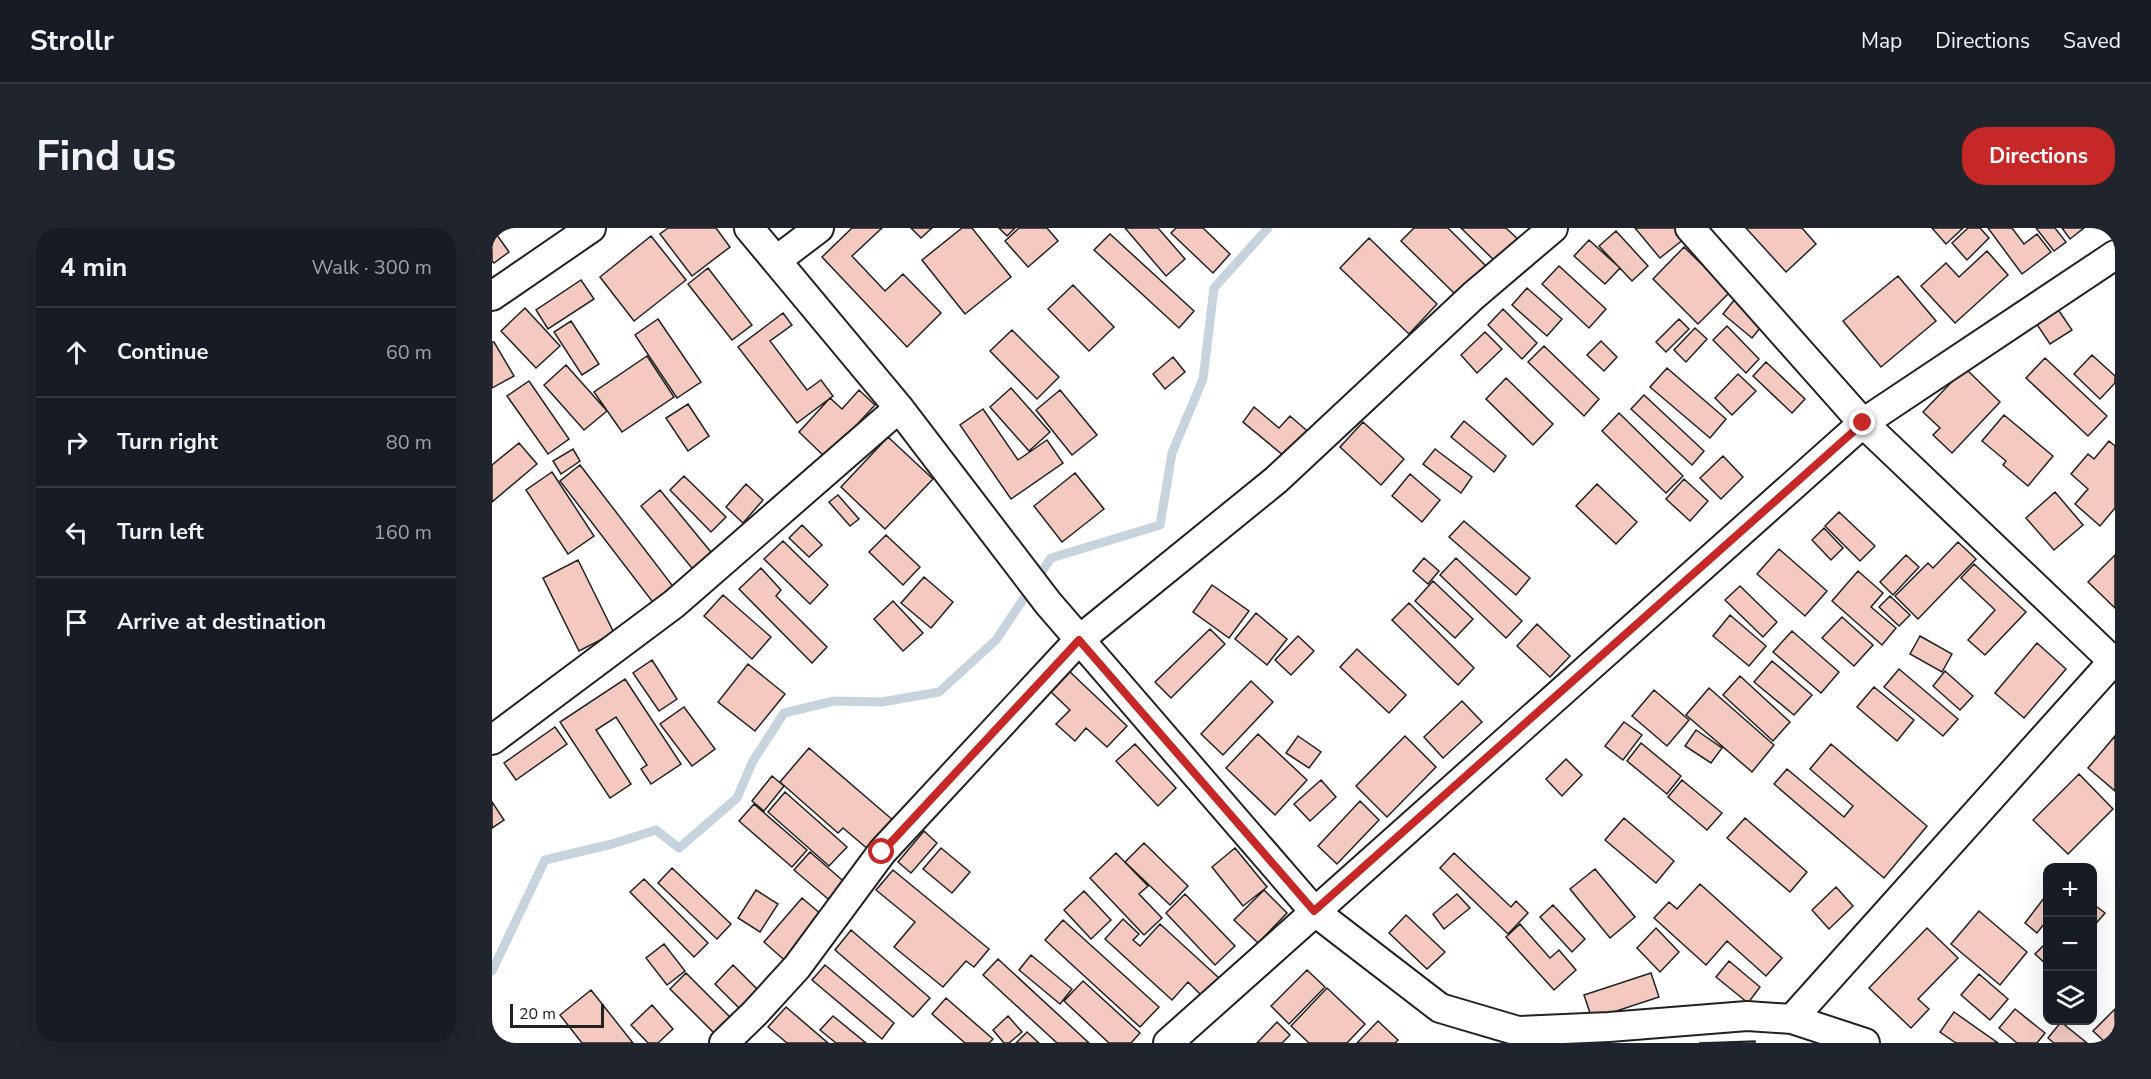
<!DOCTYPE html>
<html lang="en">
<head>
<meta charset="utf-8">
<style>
  :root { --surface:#171b24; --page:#20242c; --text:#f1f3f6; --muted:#9ea1a6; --line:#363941; --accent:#c62828 }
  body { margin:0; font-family:"Nunito Sans",sans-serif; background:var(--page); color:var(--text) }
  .controls { position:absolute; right:18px; bottom:18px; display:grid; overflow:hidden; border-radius:12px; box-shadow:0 6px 24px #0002 }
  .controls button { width:54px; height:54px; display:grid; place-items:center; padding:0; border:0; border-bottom:2px solid var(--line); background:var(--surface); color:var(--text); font:30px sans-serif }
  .scale { position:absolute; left:18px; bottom:15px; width:94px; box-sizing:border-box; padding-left:6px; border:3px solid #222; border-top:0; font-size:16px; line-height:21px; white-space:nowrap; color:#222; -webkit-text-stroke:4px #fff; paint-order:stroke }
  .stop { position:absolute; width:18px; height:18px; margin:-14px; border:4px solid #c62828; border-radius:50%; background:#fff }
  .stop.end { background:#c62828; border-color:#fff; box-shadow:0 2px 6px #0008 }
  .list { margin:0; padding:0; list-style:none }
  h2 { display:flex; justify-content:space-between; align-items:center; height:78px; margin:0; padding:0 24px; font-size:26px }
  h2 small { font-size:20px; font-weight:400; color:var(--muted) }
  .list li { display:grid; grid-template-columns:39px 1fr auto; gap:18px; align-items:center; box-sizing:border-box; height:90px; padding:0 24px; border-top:2px solid var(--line) }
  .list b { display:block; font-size:22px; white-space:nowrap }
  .list em { font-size:20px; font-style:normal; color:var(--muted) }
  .icon { flex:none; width:33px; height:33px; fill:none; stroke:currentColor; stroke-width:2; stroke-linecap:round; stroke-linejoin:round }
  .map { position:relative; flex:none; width:1623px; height:815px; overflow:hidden; border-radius:24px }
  header { display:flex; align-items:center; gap:36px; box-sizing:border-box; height:84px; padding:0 30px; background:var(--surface); border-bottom:2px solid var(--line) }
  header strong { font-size:28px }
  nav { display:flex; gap:33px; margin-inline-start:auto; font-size:21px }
  .intro { display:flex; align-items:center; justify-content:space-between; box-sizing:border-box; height:144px; padding:0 36px }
  h1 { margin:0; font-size:42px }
  .button { padding:15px 27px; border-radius:24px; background:var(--accent); color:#fff; font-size:21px; font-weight:700 }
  main { display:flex; gap:36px; padding:0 36px }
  aside { flex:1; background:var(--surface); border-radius:24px; box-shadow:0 6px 24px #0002 }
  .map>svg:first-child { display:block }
</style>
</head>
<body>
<header>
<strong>Strollr</strong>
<nav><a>Map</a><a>Directions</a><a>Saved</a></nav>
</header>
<div class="intro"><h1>Find us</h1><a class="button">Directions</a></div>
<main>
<aside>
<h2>4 min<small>Walk · 300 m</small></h2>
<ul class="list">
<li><svg class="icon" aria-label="ahead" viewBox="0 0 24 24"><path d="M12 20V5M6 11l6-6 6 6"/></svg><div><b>Continue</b></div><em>60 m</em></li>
<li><svg class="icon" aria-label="right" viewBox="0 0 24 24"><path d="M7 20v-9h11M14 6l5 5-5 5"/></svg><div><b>Turn right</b></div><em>80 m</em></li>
<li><svg class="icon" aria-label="left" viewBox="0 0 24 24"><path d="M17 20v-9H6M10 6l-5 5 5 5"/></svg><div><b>Turn left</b></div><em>160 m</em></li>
<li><svg class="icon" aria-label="arrive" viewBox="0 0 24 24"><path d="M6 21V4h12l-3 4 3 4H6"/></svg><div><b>Arrive at destination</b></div></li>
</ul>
</aside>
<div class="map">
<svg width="1623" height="815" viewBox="0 0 1623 815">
  <rect width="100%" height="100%" fill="#fff"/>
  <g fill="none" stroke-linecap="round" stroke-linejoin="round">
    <path stroke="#c7d3dd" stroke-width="9" d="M0,743L53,632L120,616L164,602L187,620L245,570L261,533L292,485L342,473L390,474L447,464L504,412L559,330L668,297L680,225L711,151L722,60L776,0
      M0,810L6,815"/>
  </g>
  <path fill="#f3c9c0" stroke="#222" stroke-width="1.5" d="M0,0L17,24L2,35L0,33Z
    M176,0H224L238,19L200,48L168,6Z
    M360,0H390L360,28L393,63L411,46L449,85L415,119L330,29Z
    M419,0H440L429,10Z
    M470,0H480L519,49L473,86L430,32Z
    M507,0H523L515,8Z
    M527,0H555L566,13L536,39L513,13Z
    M633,0H666L693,31L674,48Z
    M684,0H711L738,26L721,45L679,5Z
    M922,0H956L994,38L965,68L909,13Z
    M969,0H1014L1030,15L1007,37Z
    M1143,0H1183L1192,11L1168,30Z
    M1254,0H1310L1324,16L1294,44Z
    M1440,0H1471L1454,16Z
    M1476,0H1488L1497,10L1475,32L1460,15Z
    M1496,0H1520L1532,16L1545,6L1559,24L1530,46Z
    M1544,0H1563L1574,14L1562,23Z
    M1570,0H1592L1578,11Z
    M1124,3L1156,38L1140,53L1107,18Z
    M618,6L702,83L687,100L602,22Z
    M159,8L194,52L142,93L108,49Z
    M877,10L945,76L917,106L848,40Z
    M1097,12L1128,40L1113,56L1082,28Z
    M1192,19L1238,64L1206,96L1161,51Z
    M1495,23L1516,47L1463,95L1429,58L1454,35L1467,49Z
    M1067,38L1114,81L1097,100L1050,56Z
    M216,40L260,97L240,112L196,56Z
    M1406,48L1444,93L1389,139L1351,93Z
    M89,52L102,71L56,101L44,82Z
    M581,57L622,99L597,123L556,81Z
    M1035,60L1070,91L1055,108L1020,77Z
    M1243,71L1272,95L1260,110L1231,86Z
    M1563,77L1580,102L1558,116L1542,92Z
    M33,80L68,118L44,140L9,103Z
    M1011,81L1045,115L1030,131L996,97Z
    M291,85L300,97L278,113L315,162L329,152L341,168L305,195L246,119Z
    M166,91L209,154L185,170L143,107Z
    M1187,91L1197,101L1174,124L1164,114Z
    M79,93L107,136L90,147L62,104Z
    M1235,98L1267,131L1254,145L1221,112Z
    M1203,100L1215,111L1194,134L1182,122Z
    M520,102L567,149L545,171L498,123Z
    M993,104L1010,121L985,145L969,127Z
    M1109,113L1125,129L1112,143L1095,127Z
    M0,114H2L22,148L0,160Z
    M1052,118L1107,171L1092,188L1036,134Z
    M1600,127L1623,148V155L1608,171L1582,146Z
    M155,128L182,169L130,204L102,164Z
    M681,129L693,144L673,161L661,146Z
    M1553,130L1615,188L1596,208L1534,150Z
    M1274,134L1313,171L1300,185L1261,148Z
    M74,137L115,183L92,202L52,157Z
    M1175,140L1234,191L1218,210L1158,159Z
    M1473,140L1508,174L1460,225L1441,207L1448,200L1431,184Z
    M1246,146L1264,163L1240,187L1223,170Z
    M1014,150L1061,196L1041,217L994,171Z
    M37,153L77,211L56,226L15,168Z
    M519,160L558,204L537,223L498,179Z
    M367,162L383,177L334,230L307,204L338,170L350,181Z
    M568,162L605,207L580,227L544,182Z
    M1152,167L1212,223L1200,237L1139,181Z
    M196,176L217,208L196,223L174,190Z
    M762,179L787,200L798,188L820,207L798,233L751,194Z
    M491,181L526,232L555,212L571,235L519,271L468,197Z
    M1127,185L1191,248L1174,265L1110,203Z
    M1512,187L1561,228L1536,258L1511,237L1514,233L1490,213Z
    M972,193L1014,228L1002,244L959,209Z
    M871,194L912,231L889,257L848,219Z
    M396,209L441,251L393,301L349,259Z
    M1617,213L1623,218V280L1608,298L1583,276L1596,261L1579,246L1596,226L1602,231Z
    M27,215L45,236L0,274V237Z
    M81,221L88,233L69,246L61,233Z
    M943,221L980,249L969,265L931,236Z
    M1231,228L1251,249L1229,271L1208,250Z
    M88,237L183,361L163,377L68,253Z
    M60,244L102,308L76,326L34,262Z
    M583,245L612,281L570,314L542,278Z
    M918,246L948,272L930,294L900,268Z
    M192,248L234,289L219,304L178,262Z
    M1192,251L1216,273L1198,293L1174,271Z
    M254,256L271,272L251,295L234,279Z
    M1105,256L1145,294L1124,316L1084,278Z
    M168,262L223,329L204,345L149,278Z
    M1563,264L1591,297L1562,322L1534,290Z
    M346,267L367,291L358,298L337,274Z
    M1347,284L1383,318L1368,333L1333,298Z
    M972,293L1038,350L1024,367L957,309Z
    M310,297L330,317L317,329L297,310Z
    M1332,300L1351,320L1339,332L1320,312Z
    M394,307L428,339L411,357L377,324Z
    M291,313L336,357L318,376L272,331Z
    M1466,314L1484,331L1426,391L1403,368L1436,335L1441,340Z
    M1287,321L1335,363L1313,388L1265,346Z
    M1414,327L1427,339L1401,367L1388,354Z
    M1623,327V380L1596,354Z
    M932,330L947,343L936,356L921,343Z
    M964,330L1030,393L1014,410L948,347Z
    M86,332L122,405L87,423L51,350Z
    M1482,336L1534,384L1493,427L1476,412L1503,382L1469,350Z
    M269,340L289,362L284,368L335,419L320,435L247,361Z
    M1366,343L1391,365L1379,379L1404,400L1390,417L1340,373Z
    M432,349L461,374L439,400L409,375Z
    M941,353L981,391L963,410L923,373Z
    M720,357L757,383L737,410L701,384Z
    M1248,358L1285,394L1271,409L1233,372Z
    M231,367L279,409L260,431L212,388Z
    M1398,368L1418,387L1407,398L1387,379Z
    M401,373L431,405L411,423L382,391Z
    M917,375L982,440L966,457L900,392Z
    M764,385L795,411L775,437L743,411Z
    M1238,387L1274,418L1257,438L1221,408Z
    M1350,389L1381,417L1362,438L1330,410Z
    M1045,396L1078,428L1058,449L1025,418Z
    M718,401L733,416L679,470L663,454Z
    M1300,403L1347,444L1329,465L1281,424Z
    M806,408L822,423L799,447L783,432Z
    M1428,408L1460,426L1450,444L1418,426Z
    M1545,415L1574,441L1532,490L1503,465Z
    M865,421L914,467L897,485L848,439Z
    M160,432L185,471L167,483L141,445Z
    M1280,433L1320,467L1302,487L1262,454Z
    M256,436L293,466L263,503L226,474Z
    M1407,441L1466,491L1451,508L1392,459Z
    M577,443L635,498L615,519L594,500L583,513L564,496L578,482L558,463Z
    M1453,443L1481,468L1468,482L1441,458Z
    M1248,448L1298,494L1281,513L1231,467Z
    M133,451L189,536L159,556L149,541L155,537L124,489L104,502L139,556L118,570L68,494Z
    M759,453L781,474L731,527L709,506Z
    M1382,459L1422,492L1405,513L1365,479Z
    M1217,460L1282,517L1260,544L1194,487Z
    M1162,462L1197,492L1175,518L1140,488Z
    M970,473L990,494L951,530L932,509Z
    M192,479L223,521L200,538L168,496Z
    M1132,494L1150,507L1131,532L1113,518Z
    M63,499L75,516L24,552L12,535Z
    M1204,502L1230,520L1219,535L1193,518Z
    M766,506L815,552L783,587L734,540Z
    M806,508L829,524L817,540L794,525Z
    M913,508L944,539L895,589L864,558Z
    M1623,508V563L1596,540Z
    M1149,515L1189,548L1175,566L1135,533Z
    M643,516L684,560L666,578L624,533Z
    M1339,516L1435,598L1392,650L1282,556L1295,541L1352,589L1361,578L1318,541Z
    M317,520L402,593L377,622L351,600L346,605L288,554Z
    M1074,531L1090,547L1070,568L1054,551Z
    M1587,546L1621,581L1576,626L1541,592Z
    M280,548L292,558L272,583L260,573Z
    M829,552L844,569L818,593L802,576Z
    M1190,552L1230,585L1215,602L1176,569Z
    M293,564L355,619L337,638L276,584Z
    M868,573L887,592L845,636L826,618Z
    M0,574L12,592L0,600Z
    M262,576L315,622L300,639L247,593Z
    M1132,590L1182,633L1164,655L1113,612Z
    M1253,590L1315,644L1298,664L1235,610Z
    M432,603L445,615L419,645L406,634Z
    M652,615L696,658L678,677L633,634Z
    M449,620L478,644L460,665L431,641Z
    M743,620L775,659L751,678L720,639Z
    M318,624L357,658L342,676L302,642Z
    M624,625L656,658L647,666L670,690L652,707L598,650Z
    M962,625L1019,679L1024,673L1036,685L1016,706L948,640Z
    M180,640L239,696L225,711L166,655Z
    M1103,641L1143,689L1118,710L1078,661Z
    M401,642L497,721L482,739L474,733L451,759L402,719L423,694L384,662Z
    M152,651L216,715L202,729L138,664Z
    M1208,656L1290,730L1274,748L1235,713L1214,737L1162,690L1177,674L1185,681Z
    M1344,659L1361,678L1337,701L1320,682Z
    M264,662L286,676L268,704L246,690Z
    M772,662L795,685L766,715L742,692Z
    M592,663L619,692L599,711L572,682Z
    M693,666L743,718L723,737L674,685Z
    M965,666L978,680L952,701L941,686Z
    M1555,666L1556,691L1545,705L1533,695Z
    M310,670L336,692L298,737L272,714Z
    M1600,675L1613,685L1600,700Z
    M1061,677L1093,711L1080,724L1048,689Z
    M1487,683L1535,724L1508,757L1459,716Z
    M914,687L953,724L935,741L897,705Z
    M631,691L647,706L641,712L648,718L668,696L727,750L710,768L696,754L680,772L613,711Z
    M571,692L667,779L648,799L553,712Z
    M1028,696L1058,730L1067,722L1084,742L1062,762L1014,709Z
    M1164,700L1187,724L1168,744L1145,720Z
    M1435,700L1466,730L1426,771L1437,781L1419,800L1377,760Z
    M359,702L438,770L421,789L343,722Z
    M1556,713V738L1543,726Z
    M172,716L193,743L175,757L154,730Z
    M539,727L580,761L568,776L527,742Z
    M506,731L597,815H565L491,747Z
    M1237,733L1268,759L1256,775L1224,749Z
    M241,737L270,766L252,785L223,756Z
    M333,737L402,795L390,811L320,752Z
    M815,742L833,759L797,796L779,778Z
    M194,745L243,794L227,810L178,761Z
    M1159,745L1167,769L1100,791L1092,767Z
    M1487,746L1516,771L1498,792L1469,767Z
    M591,753L648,805L639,815H617L572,773Z
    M835,760L873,796L855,815H817L799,798Z
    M99,762L141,815H90L68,787Z
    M454,770L501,811L497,815H473L440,786Z
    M160,777L181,801L166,815H156L139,797Z
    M294,779L336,815H295L276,799Z
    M1523,781L1553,805L1545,815H1525L1507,800Z
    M1623,781V815H1614L1601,803Z
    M1462,784L1506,815H1464L1448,804Z
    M341,788L374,815H344L328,802Z
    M516,788L530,804L517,815H512L501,802Z
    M886,793L906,812L903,815H865Z
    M785,794L798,807L790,815H765Z
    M1569,794L1595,815H1562L1556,810Z
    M535,804L547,815H524Z
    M1263,813V815H1207Z"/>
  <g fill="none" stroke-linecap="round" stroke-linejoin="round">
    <g stroke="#222" stroke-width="32">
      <path id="street" d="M257,0L407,180L556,375L822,683L948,780L1026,803L1117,799L1255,788L1300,791L1373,815
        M1198,0L1371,195L1623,435
        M285,32L327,0
        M0,68L99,0
        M0,512L182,376L407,180
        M1300,791L1623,431
        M232,815L263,785L305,739L390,624L587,412L784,252L981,68L1061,0
        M676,815L1371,195L1623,27"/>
    </g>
    <use href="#street" stroke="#fff" stroke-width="28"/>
  </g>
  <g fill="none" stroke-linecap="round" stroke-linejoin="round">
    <path stroke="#c62828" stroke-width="8" d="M390,624L587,412L822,683L1371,195"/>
  </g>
</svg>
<div class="controls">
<button>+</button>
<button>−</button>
<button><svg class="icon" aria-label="layers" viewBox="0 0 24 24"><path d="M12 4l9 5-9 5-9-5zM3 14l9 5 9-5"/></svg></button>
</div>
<div class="scale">20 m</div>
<div class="stop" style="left:390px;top:624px"></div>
<div class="stop end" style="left:1371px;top:195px"></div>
</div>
</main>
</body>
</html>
